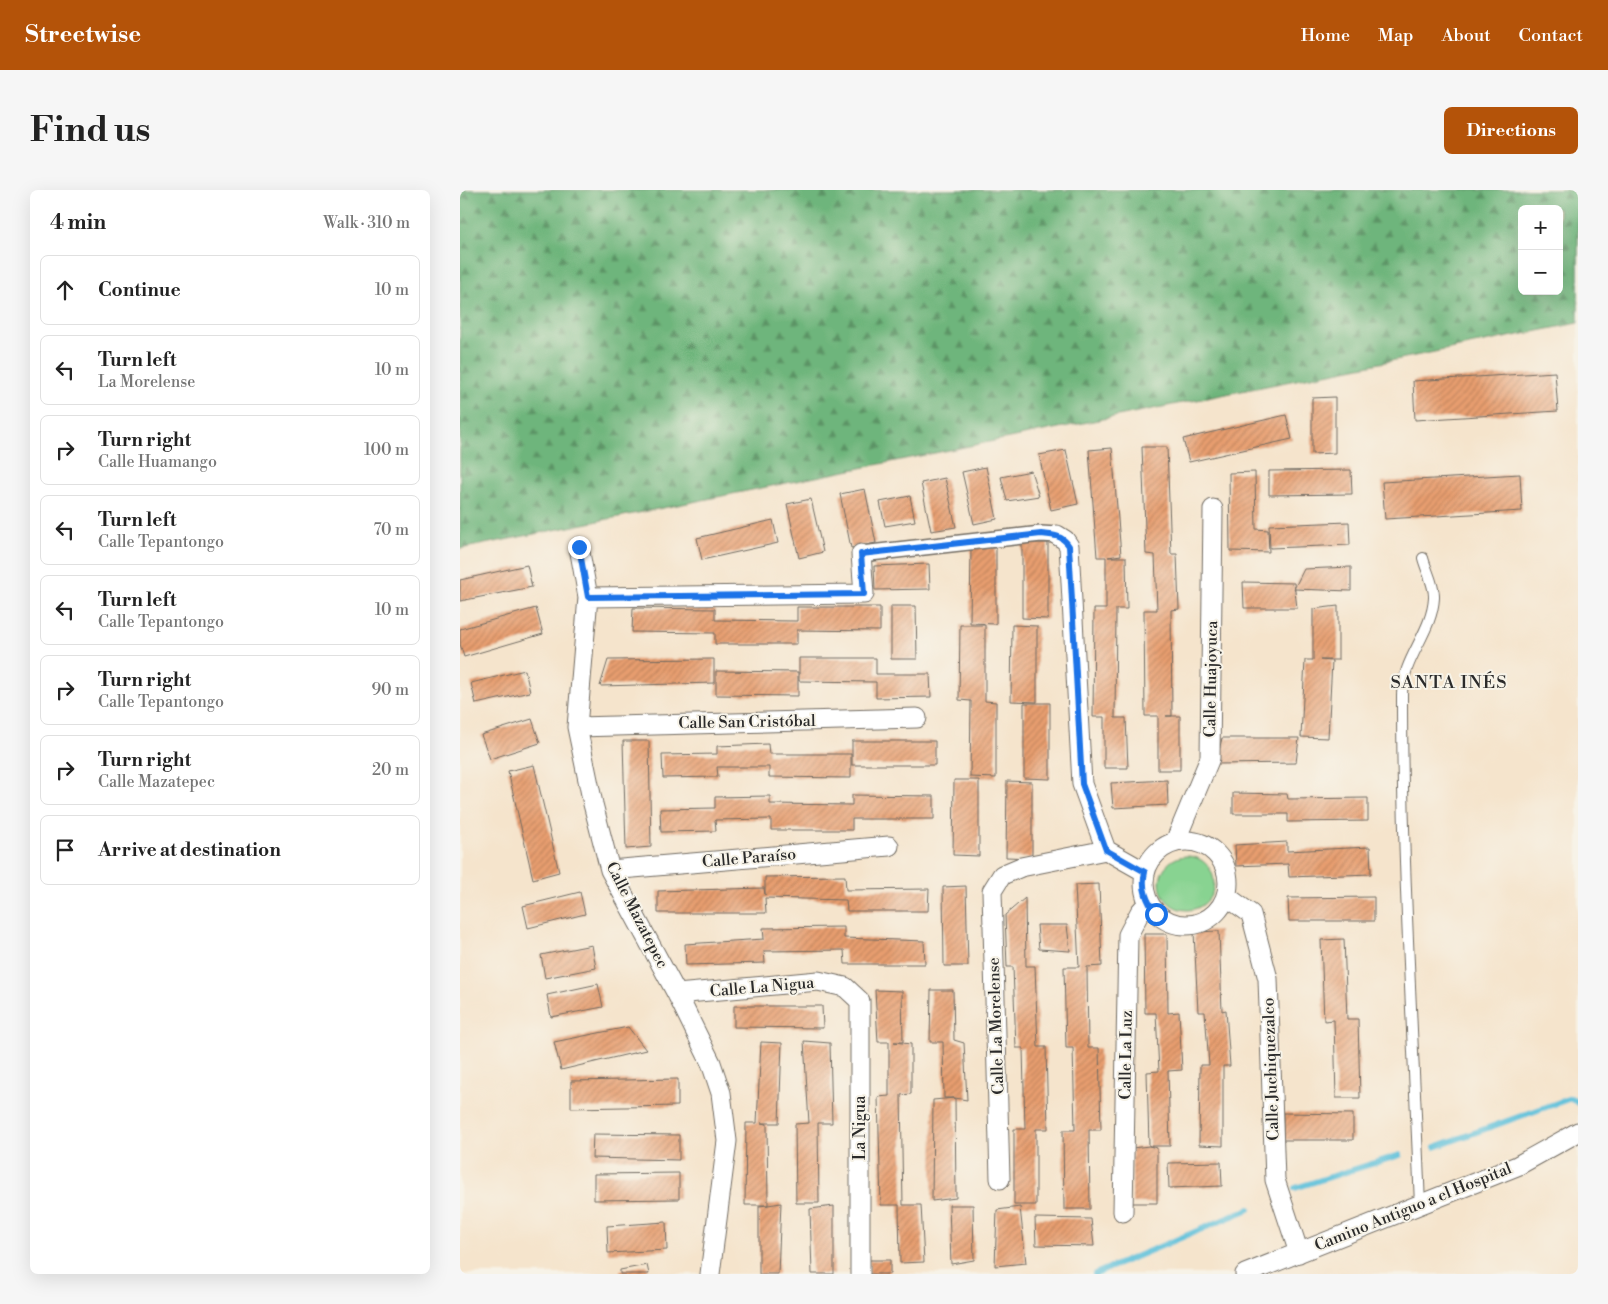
<!DOCTYPE html>
<html lang="en">
<head>
<meta charset="utf-8">
<style>
  :root { --surface:#fff; --page:#f6f6f6; --text:#222; --muted:#767676; --line:#e0e0e0; --accent:#b45309 }
  body { margin:0; font-family:"Libre Bodoni",serif; background:var(--page); color:var(--text) }
  .controls { position:absolute; right:15px; top:15px; display:grid; overflow:hidden; border-radius:8px; box-shadow:0 5px 20px #0002 }
  .controls button { width:45px; height:45px; display:grid; place-items:center; padding:0; border:0; border-bottom:1px solid var(--line); background:var(--surface); color:var(--text); font:25px sans-serif }
  .stop { position:absolute; width:15px; height:15px; margin:-11px; border:4px solid #1a73e8; border-radius:50%; background:#fff }
  .stop.end { background:#1a73e8; border-color:#fff; box-shadow:0 1px 5px #0008 }
  .list { margin:0; padding:0; list-style:none }
  h2 { display:flex; justify-content:space-between; align-items:center; height:65px; margin:0; padding:0 20px; font-size:21px }
  h2 small { font-size:16px; font-weight:400; color:var(--muted) }
  .list li { display:grid; grid-template-columns:32px 1fr auto; gap:15px; align-items:center; box-sizing:border-box; height:70px; margin:0 10px 10px; padding:0 10px; border:1px solid var(--line); border-radius:8px }
  .list b { display:block; font-size:19px; white-space:nowrap }
  .list p { margin:0; font-size:16px; white-space:nowrap; color:var(--muted) }
  .list em { font-size:16px; font-style:normal; color:var(--muted) }
  .icon { flex:none; width:28px; height:28px; fill:none; stroke:currentColor; stroke-width:2; stroke-linecap:round; stroke-linejoin:round }
  .map { position:relative; flex:none; width:1118px; height:1084px; overflow:hidden; border-radius:8px }
  header { display:flex; align-items:center; gap:30px; box-sizing:border-box; height:70px; padding:0 25px; background:var(--accent); color:#fff }
  header strong { font-size:24px }
  nav { display:flex; gap:28px; margin-inline-start:auto; font-size:18px }
  .intro { display:flex; align-items:center; justify-content:space-between; box-sizing:border-box; height:120px; padding:0 30px }
  h1 { margin:0; font-size:35px }
  .button { padding:12px 22px; border-radius:8px; background:var(--accent); color:#fff; font-size:18px; font-weight:700 }
  main { display:flex; gap:30px; padding:0 30px }
  aside { flex:1; background:var(--surface); border-radius:8px; box-shadow:0 5px 20px #0002 }
  .map>svg:first-child { display:block }
</style>
</head>
<body>
<header>
<strong>Streetwise</strong>
<nav><a>Home</a><a>Map</a><a>About</a><a>Contact</a></nav>
</header>
<div class="intro"><h1>Find us</h1><a class="button">Directions</a></div>
<main>
<aside>
<h2>4 min<small>Walk · 310 m</small></h2>
<ul class="list">
<li><svg class="icon" aria-label="ahead" viewBox="0 0 24 24"><path d="M12 20V5M6 11l6-6 6 6"/></svg><div><b>Continue</b></div><em>10 m</em></li>
<li><svg class="icon" aria-label="left" viewBox="0 0 24 24"><path d="M17 20v-9H6M10 6l-5 5 5 5"/></svg><div><b>Turn left</b><p>La Morelense</p></div><em>10 m</em></li>
<li><svg class="icon" aria-label="right" viewBox="0 0 24 24"><path d="M7 20v-9h11M14 6l5 5-5 5"/></svg><div><b>Turn right</b><p>Calle Huamango</p></div><em>100 m</em></li>
<li><svg class="icon" aria-label="left" viewBox="0 0 24 24"><path d="M17 20v-9H6M10 6l-5 5 5 5"/></svg><div><b>Turn left</b><p>Calle Tepantongo</p></div><em>70 m</em></li>
<li><svg class="icon" aria-label="left" viewBox="0 0 24 24"><path d="M17 20v-9H6M10 6l-5 5 5 5"/></svg><div><b>Turn left</b><p>Calle Tepantongo</p></div><em>10 m</em></li>
<li><svg class="icon" aria-label="right" viewBox="0 0 24 24"><path d="M7 20v-9h11M14 6l5 5-5 5"/></svg><div><b>Turn right</b><p>Calle Tepantongo</p></div><em>90 m</em></li>
<li><svg class="icon" aria-label="right" viewBox="0 0 24 24"><path d="M7 20v-9h11M14 6l5 5-5 5"/></svg><div><b>Turn right</b><p>Calle Mazatepec</p></div><em>20 m</em></li>
<li><svg class="icon" aria-label="arrive" viewBox="0 0 24 24"><path d="M6 21V4h12l-3 4 3 4H6"/></svg><div><b>Arrive at destination</b></div></li>
</ul>
</aside>
<div class="map">
<svg width="1118" height="1084" viewBox="0 0 1118 1084">
  <defs>
    <pattern id="forest-firs" width="22" height="20" patternUnits="userSpaceOnUse" patternTransform="scale(1.25)"><rect width="22" height="20" fill="#6eb57b"/><path d="M5 1l3.5 6h-7zM16 11l3.5 6h-7z" fill="#5b9365"/></pattern>
    <pattern id="building-hatch" width="6" height="6" patternUnits="userSpaceOnUse" patternTransform="scale(1.25)"><rect width="6" height="6" fill="#e89e6f"/><path d="M-1 1l2-2M0 6l6-6M5 7l2-2" fill="none" stroke="#bc815b"/></pattern>
  </defs>
  <rect width="100%" height="100%" fill="#f7f3e8"/>
  <filter id="ink" filterUnits="userSpaceOnUse"><feTurbulence type="fractalNoise" baseFrequency=".02" numOctaves="2"/><feDisplacementMap in="SourceGraphic" scale="10" xChannelSelector="R" yChannelSelector="G"/><feConvolveMatrix kernelMatrix="1 2 1 2 8 2 1 2 1" color-interpolation-filters="sRGB"/></filter>
  <filter id="wash" filterUnits="userSpaceOnUse"><feTurbulence type="fractalNoise" baseFrequency=".0096" numOctaves="4" result="noise"/><feDisplacementMap in="SourceGraphic" scale="20" xChannelSelector="R" yChannelSelector="G"/><feGaussianBlur stdDeviation="1.12" result="paint"/><feColorMatrix in="noise" values="0 0 0 0 0 0 0 0 0 0 0 0 0 0 0 0 0 1.4 0 .05"/><feComposite in="paint" operator="in"/></filter>
  <g filter="url(#wash)">
    <rect width="100%" height="100%" fill="#f5e4cc"/>
    <path fill="url(#forest-firs)" stroke="#4c7053" fill-rule="evenodd" d="M0,0H1118V133L0,359ZM1062,19H1099V101H1062Z"/>
    <path fill="#88d391" stroke="#5a7f5e" d="M700 693a27 27 0 1 1 54 0a27 27 0 1 1-54 0Z"/>
    <g fill="none" stroke-linecap="round" stroke-linejoin="round">
      <path stroke="#5cc0da" stroke-width="6" d="M975,957L1111,908L1118,913
        M835,998L940,965
        M635,1084L789,1019"/>
    </g>
    <g id="blocks">
      <path fill="url(#building-hatch)" d="M1095,182L1098,221L955,230L953,191Z
        M875,207V263L852,264V208Z
        M826,225L832,249L729,272L723,249Z
        M682,257H707L711,364H717L719,419L711,420L712,526H706H720V580H698V526H685L684,420H697L695,365L686,364Z
        M652,258L661,365L648,367H666L667,419H656L655,528H666L668,578H644V527H633L634,419H646V367H637L629,260Z
        M606,260L618,314L591,320L579,265Z
        M526,277L537,329L514,334L502,282Z
        M891,280L892,304L809,305V281Z
        M571,281L579,306L547,311L541,287Z
        M795,282L796,339L808,340L809,362L770,361L769,283Z
        M1060,284L1062,321L925,329L922,292Z
        M485,288L496,337L471,341L461,293Z
        M405,299L416,353L391,358L380,304Z
        M450,306L455,331L425,336L420,312Z
        M351,309L363,362L339,368L327,314Z
        M313,330L318,353L242,370L237,348Z
        M889,332L890,355L810,358L809,335Z
        M562,353H588V429L562,428Z
        M511,357L536,358V434L510,433Z
        M469,374L470,399L415,400L414,376Z
        M67,375L72,397L0,411V390Z
        M891,377V401L834,399L844,379Z
        M783,392L834,393L837,418H784Z
        M431,416H456L457,469H431Z
        M878,416V470H860L872,471L868,548L841,547L845,470H853V419Z
        M337,417H420V441L337,440V454H255V443L172,442L173,418L255,419V430L337,431Z
        M76,418L83,444L4,467L0,454V439Z
        M500,435H525V511L536,512V588L510,587L511,511L499,510Z
        M552,435L577,436V512L551,511Z
        M339,468H416V484H470L471,507L416,508V492L339,491Z
        M254,469V493L140,496L148,470Z
        M65,480L70,502L16,514L11,493Z
        M256,481L338,482V506L256,505Z
        M564,513H590V589L564,588Z
        M72,529L80,553L30,569L21,545Z
        M762,548H839L836,573L756,574Z
        M163,551H189L191,657L166,659Z
        M392,551H475V575H392Z
        M308,554L309,564H391V588L309,587V577H257L258,587L203,588L202,565L257,564V556Z
        M74,575L99,682L73,689L48,581Z
        M494,590H519V666L493,665Z
        M707,590L708,615L653,618L651,593Z
        M547,591L572,592V668L546,667Z
        M773,603L827,604L828,609L908,608V631L828,632V624H773Z
        M392,605L474,606V629H392V640H311V629L255,630L256,641L201,642L200,619L255,618V607L310,606V614L392,615Z
        M827,652V661L910,657L911,684L829,687L828,674L776,676L775,655Z
        M385,686L386,700L469,699L468,721H387L386,710L305,708L306,723H198V701L304,698L305,705V687Z
        M639,694L642,776L627,777L628,858H639L641,940H629L630,1019H604L603,940H615L613,858H606L604,777H619L615,695Z
        M506,696L508,776H484L483,697Z
        M120,702L125,724L68,738L63,716Z
        M914,707V731H829L828,708Z
        M565,708L566,776H575L578,857H586L588,939H576V1015H554V939H565L563,858H556L553,777H547L545,725Z
        M577,735H607L610,761L579,759Z
        M384,737V748L464,751L465,774H385L384,760L304,761L305,773L226,775L225,754L304,749L303,738Z
        M759,741L762,821L766,820L770,876H763V956L739,955L740,875H749L745,822H738L734,742Z
        M684,744H707L708,823L719,822L722,880L708,881L710,956H689L687,882L699,881L696,823H685Z
        M884,749L887,829H898L900,908H876L874,830L864,831L861,750Z
        M132,755L136,778L85,788L81,765Z
        M138,794L143,817L91,827L87,805Z
        M415,800L442,801L443,852H434L451,854V904L441,905L443,1015H461L464,1072L440,1073L439,1015H421L418,907L429,906V852H418Z
        M471,800H493L494,850L504,853L507,910L495,908L496,1008L472,1011L473,910L495,908H484L483,852H470Z
        M274,816H362L363,838L274,837Z
        M168,837L186,860L101,880L94,852Z
        M344,851L370,853L372,933H358L359,1013H336L335,934L349,933Z
        M301,852L322,853L319,933H301L307,934L308,1015L321,1013L318,1084H299V1016L308,1015H285L286,933H297Z
        M218,889V916L111,918V891Z
        M823,923L893,924V950H823Z
        M133,944L219,945V970L132,968Z
        M689,956L697,958V1013H672V958Z
        M761,972L762,996L709,998L708,973Z
        M219,983V1009L134,1010V984Z
        M489,1015H513L514,1070L491,1074Z
        M374,1016V1084H352L350,1019Z
        M560,1017L566,1073L535,1076L537,1020Z
        M575,1028L631,1029L634,1056L576,1055Z
        M206,1032L207,1060L148,1063L147,1036Z
        M409,1070H430V1084H409Z
        M187,1075L189,1084H160V1080Z"/>
    </g>
  </g>
  <g filter="url(#ink)">
    <use href="#blocks" fill-opacity="0" stroke="#726c63" stroke-width="1"/>
    <g fill="none" stroke-linecap="round" stroke-linejoin="round">
      <g stroke="#726c63" stroke-width="12">
        <path id="service" d="M960,1015C953,845 942,675 942,505C942,469 972,443 974,408C975,396 966,380 963,368"/>
      </g>
      <g stroke="#726c63" stroke-width="18">
        <path id="pedestrian" d="M401,364L581,344L597,345"/>
      </g>
      <g stroke="#726c63" stroke-width="21">
        <path id="minor" d="M597,345L605,350L609,356L622,594L646,660
          M119,357L128,407L117,537L133,614L150,680L217,804L251,873L261,903L267,951L250,1084
          M128,407L404,404L401,364
          M117,537L457,528
          M684 693a42 42 0 1 1 84 0a42 42 0 1 1-84 0Z
          M715,652L750,568L753,319
          M150,680L429,656
          M766,706L791,724L808,789L815,990L839,1063
          M217,804L358,791L385,797L400,811V1084
          M540,989L532,701L542,685L561,677L646,660L685,682
          M663,1022L668,745L680,722L688,713
          M785,1084L1057,976L1118,942"/>
      </g>
      <use href="#service" stroke="#fff" stroke-width="10"/>
      <use href="#pedestrian" stroke="#fff" stroke-width="15"/>
      <use href="#minor" stroke="#fff" stroke-width="19"/>
    </g>
  </g>
  <g fill="none" stroke-linecap="round" stroke-linejoin="round" filter="url(#ink)">
    <path stroke="#1a73e8" stroke-width="6" d="M119,357L128,407L404,404L401,364L581,344C593,345 602,345 609,356L622,594L646,660L685,682C681,698 687,711 696,724"/>
  </g>
  <g text-anchor="middle" dominant-baseline="central" stroke-width="4" stroke-linejoin="round" paint-order="stroke">
    <g font-size="16" fill="#2b2b2b" stroke="#f7f3e8">
      <text transform="translate(751 489) rotate(-89)">Calle Huajoyuca</text>
      <text transform="translate(287 532) rotate(-1)">Calle San Cristóbal</text>
      <text transform="translate(289 668) rotate(-5)">Calle Paraíso</text>
      <text transform="translate(177 725) rotate(63)">Calle Mazatepec</text>
      <text transform="translate(302 797) rotate(-5)">Calle La Nigua</text>
      <text transform="translate(536 836) rotate(-92)">Calle La Morelense</text>
      <text transform="translate(666 865) rotate(-89)">Calle La Luz</text>
      <text transform="translate(811 879) rotate(-92)">Calle Juchiquezalco</text>
      <text transform="translate(400 938) rotate(-90)">La Nigua</text>
      <text transform="translate(953 1017) rotate(-22)">Camino Antiguo a el Hospital</text>
    </g>
    <g font-size="18" letter-spacing="1" fill="#2b2b2b" stroke="#f7f3e8">
      <text x="989" y="492">SANTA INÉS</text>
    </g>
  </g>
</svg>
<div class="controls">
<button>+</button>
<button>−</button>
</div>
<div class="stop" style="left:696px;top:724px"></div>
<div class="stop end" style="left:119px;top:357px"></div>
</div>
</main>
</body>
</html>
